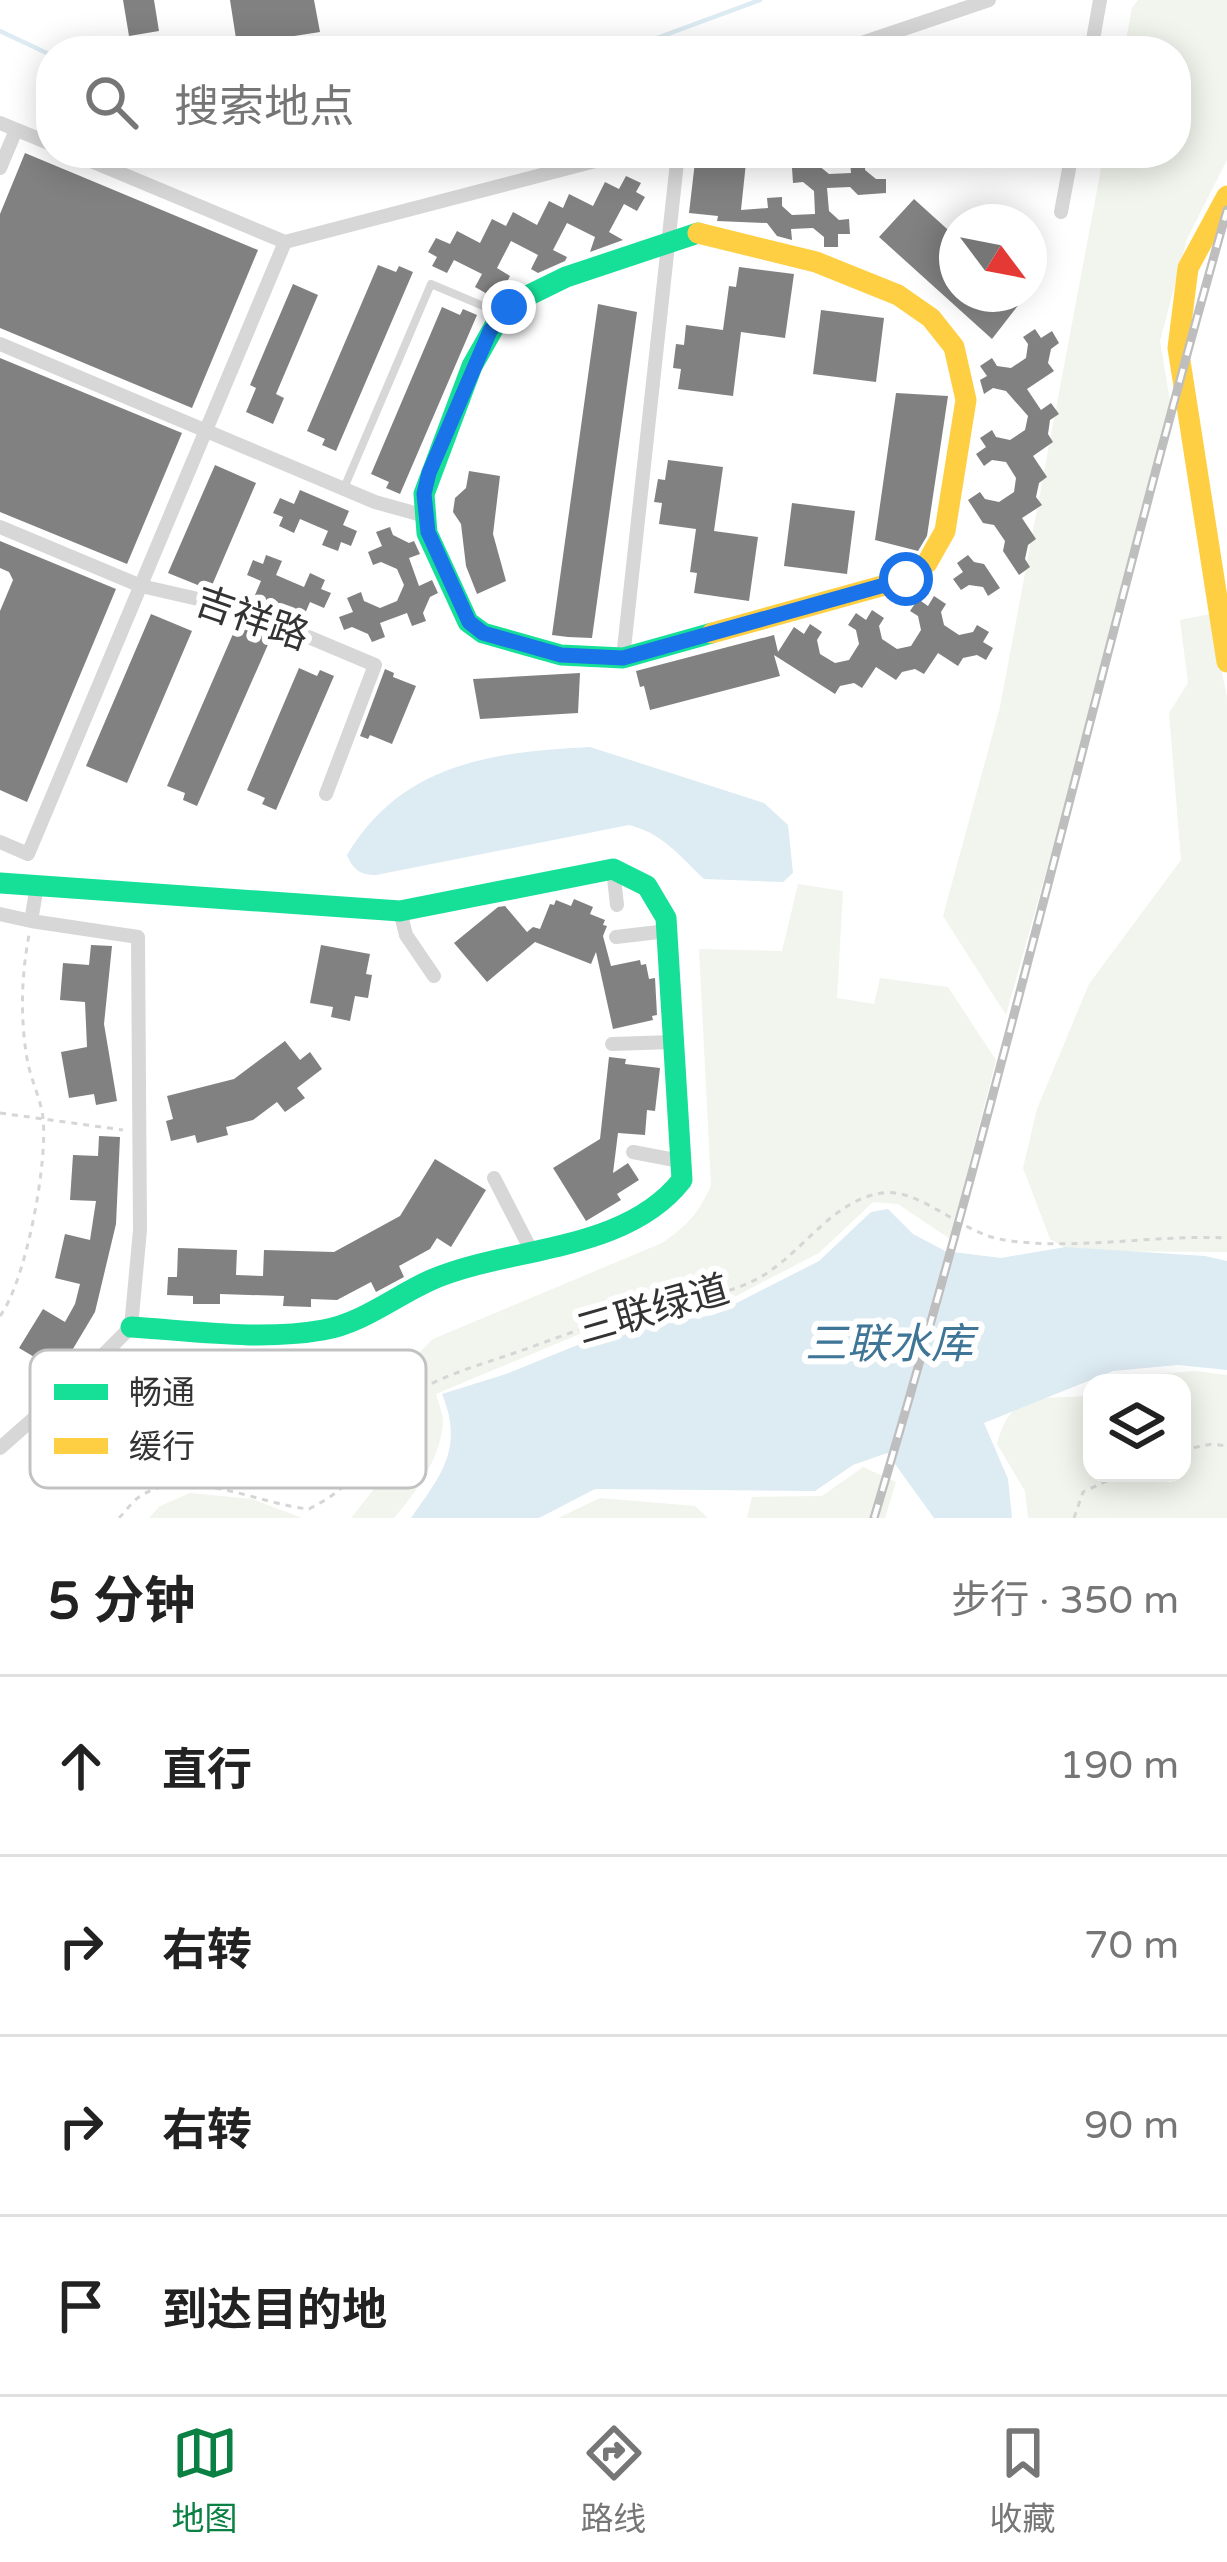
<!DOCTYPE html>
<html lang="zh">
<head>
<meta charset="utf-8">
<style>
  :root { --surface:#fff; --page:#f2f2f2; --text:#222; --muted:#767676; --line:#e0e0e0; --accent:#0b8043 }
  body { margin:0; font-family:"Varela Round","Noto Sans SC",sans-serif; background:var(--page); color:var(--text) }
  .controls { position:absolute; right:36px; bottom:36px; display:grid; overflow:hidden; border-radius:24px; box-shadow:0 6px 30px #0003 }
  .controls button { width:108px; height:108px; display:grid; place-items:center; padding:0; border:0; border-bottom:3px solid var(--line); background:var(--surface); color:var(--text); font:60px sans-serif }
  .compass { position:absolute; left:939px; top:204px; width:108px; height:108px; border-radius:50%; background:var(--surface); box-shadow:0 6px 30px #0003; rotate:122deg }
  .stop { position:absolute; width:36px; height:36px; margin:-27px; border:9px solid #1a73e8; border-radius:50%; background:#fff }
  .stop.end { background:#1a73e8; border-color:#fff; box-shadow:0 3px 12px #0008 }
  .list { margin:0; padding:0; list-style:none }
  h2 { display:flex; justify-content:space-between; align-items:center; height:156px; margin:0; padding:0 48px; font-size:51px }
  h2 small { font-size:39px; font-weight:400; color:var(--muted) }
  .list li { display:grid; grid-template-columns:78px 1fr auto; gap:36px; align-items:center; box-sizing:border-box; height:180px; padding:0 48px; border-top:3px solid var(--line) }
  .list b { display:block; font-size:45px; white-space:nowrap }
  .list em { font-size:39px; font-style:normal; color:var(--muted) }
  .icon { flex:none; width:66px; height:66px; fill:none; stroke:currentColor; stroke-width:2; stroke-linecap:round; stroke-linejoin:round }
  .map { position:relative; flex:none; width:1227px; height:1518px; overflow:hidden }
  .search { position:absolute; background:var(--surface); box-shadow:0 6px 30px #0003; left:36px; right:36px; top:36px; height:132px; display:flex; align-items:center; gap:30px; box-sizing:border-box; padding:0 42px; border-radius:48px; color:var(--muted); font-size:45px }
  .sheet { height:876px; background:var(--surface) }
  nav { display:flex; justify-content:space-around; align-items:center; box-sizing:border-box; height:168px; border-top:3px solid var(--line); background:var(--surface); font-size:33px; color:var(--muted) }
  nav a { display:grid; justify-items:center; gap:6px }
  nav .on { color:var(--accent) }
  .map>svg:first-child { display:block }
</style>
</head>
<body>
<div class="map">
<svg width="1227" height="1518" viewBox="0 0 1227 1518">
  <rect width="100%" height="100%" fill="#fff"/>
  <path fill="#f1f5ed" d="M1138,0H1227V160L1187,239L1160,341L1173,419L1006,1015L943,916L1000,707L1104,153H1176V51H1124L1132,8Z
    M1210,614L1227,697V1252L1071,1251L1050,1239L1023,1168L1037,1109L1089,984L1181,860L1169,713L1188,683L1180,620Z
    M798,884L843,891L837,998L874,1004L880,978L948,987L996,1060L950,1239L898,1204L873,1202L819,1253L715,1307L606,1323L436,1394C438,1402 443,1413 443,1422C441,1457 416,1493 394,1518H351L392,1466L375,1446L382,1400L390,1381L433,1339L662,1243C686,1227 700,1212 711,1185L699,949L782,951Z
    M1195,1371L1227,1375V1518H1028L1025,1491L997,1444C1012,1385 1046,1402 1092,1395V1473H1182V1383H1133L1158,1374Z
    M863,1467L896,1482L885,1518H747L752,1497L822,1496Z
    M190,1493L252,1499L302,1518H149L160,1506Z
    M600,1498L695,1506L708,1518H558Z"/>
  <path fill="#ddebf3" d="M590,747L764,803L788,825L793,873L783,882L704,879C680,856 662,833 629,825L376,875C361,875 353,870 347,855C402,763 492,752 590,747Z
    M888,1209L913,1234L945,1251L1001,1258L1065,1247L1205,1256L1227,1261V1370L1178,1365L1113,1371L984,1423L1008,1479L1012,1518H934L887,1453L853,1465L815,1491L595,1489L539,1518H411C442,1474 464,1448 442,1394L506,1374L607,1333L713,1315L819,1261L871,1212Z"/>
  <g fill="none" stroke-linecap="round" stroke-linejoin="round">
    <path stroke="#ddebf3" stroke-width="4.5" d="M0,31L51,55
      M622,51L760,0"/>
  </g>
  <path fill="#818181" d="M123,0H154L159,31L129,36Z
    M230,0H314L320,32L237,45Z
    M25,153L258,250L192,408L0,328V214Z
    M696,153H747L741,210L768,208L767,198L782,197V206L792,215L815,214L814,191L803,182L793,183L792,168H805L804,153H818V165L829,174L851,173L850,160H865V170L876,179H886V193L858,195L850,187L827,188L829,211L839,220L849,219L850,234H838V247H824V237L813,228L791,229L792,240L777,236L767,223L717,221L718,216L689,213Z
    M626,176L641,183L636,192L645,197L637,211L624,204L609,232L623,240L590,252L595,237L567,223L553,250L567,257L565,261L538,273L531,269L538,255L511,241L497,268L510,276L503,290L494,286L489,295L475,287L482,274L454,260L447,273L432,266L437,257L428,252L436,238L450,244L457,231L480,243L492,219L506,226L513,212L537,225L549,201L563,208L569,194L593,206L605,182L619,189Z
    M914,199L957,238V294H1027L992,339L879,237Z
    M378,265L396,272L399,266L413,272L336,451L322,445L325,439L307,431Z
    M739,267L794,274L785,338L741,332L733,396L678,389L681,369L673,368L676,344L684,345L686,325L723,330L729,286L736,287Z
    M293,284L318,295L276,394L284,398L273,424L246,412L256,388L250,385Z
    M598,304L637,312L592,638L568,637L552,635Z
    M442,307L460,315L463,309L477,315L400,494L386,488L389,482L371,474Z
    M821,310L884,318L876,382L813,374Z
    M1035,329L1041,338L1052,331L1059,343L1051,349L1048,363L1054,371L1027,389L1041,410L1051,403L1059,414L1050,420L1048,434L1053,442L1033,456L1047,477L1039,483L1036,497L1042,505L1022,518L1036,539L1028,545L1025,559L1030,567L1019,575L1003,551L1005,541L994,525L983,523L968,500L980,492L985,499L999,502L1014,492L1016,478L1006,462L992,460L984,466L976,454L986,447L980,438L992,430L996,437L1010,440L1025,430L1028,416L1006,391L993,388L984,394L980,380L987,376L980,366L992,358L997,366L1011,368L1026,358L1028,344L1023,337Z
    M0,358L182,433L127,564L0,512Z
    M896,393L948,396L927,536L918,551L875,540Z
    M668,460L723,467L714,531L758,537L749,601L694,593L697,573L690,572L696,529L659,524L662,503L654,502L658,479L665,480Z
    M215,465L256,483L210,590L168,573Z
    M469,471L500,476L493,534L506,581L477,594L466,566L461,524L453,512L455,498L466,488Z
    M300,490L349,511L343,525L357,531L351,546L341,542L338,551L322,545L328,531L300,519L294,533L279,526L283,517L273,513L280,498L294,504Z
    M792,503L855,511L847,574L784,566Z
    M390,527L393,535L409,543L414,541L420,554L409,558L419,586L432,580L438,593L430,597L423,613L426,621L412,626L407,613L380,623L385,637L372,642L368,634L352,627L344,630L339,617L353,612L347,598L361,592L364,601L380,608L397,601L404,585L397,569L381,562L373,565L368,552L382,546L376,532Z
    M0,541L116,589L27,802L0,790V611L13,580L9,572L0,568Z
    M266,555L282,561L276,575L304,587L310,573L325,580L321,589L331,593L324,608L310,602L304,616L281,607L279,612L265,607L268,601L255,595L261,581L247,575L253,560L263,564Z
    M968,555L974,562L984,564L1000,588L988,596L983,587L969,585L961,590L953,579L963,572L957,563Z
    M934,596L946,604L941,612L944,625L959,635L973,632L977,625L989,632L983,642L993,648L986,660L977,655L963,658L958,666L938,653L924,674L915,669L902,672L896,680L876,667L862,688L854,683L840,686L835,694L774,655L780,676L650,710L644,686L640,687L636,671L774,635L778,652L794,627L804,634L810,624L822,632L817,640L820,654L835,663L849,660L859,644L856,630L848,625L856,613L866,620L872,610L884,618L879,626L882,639L897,649L911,646L921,630L918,616L910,611L918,599L928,606Z
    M151,614L192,631L127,783L86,766Z
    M239,620L270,633V640L197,806L183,800L185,793L167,786Z
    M299,668L317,676L320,670L334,676L276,810L262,804L265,798L247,790Z
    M385,669L394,673L393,677L416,686L392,744L370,735L368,739L360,736Z
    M580,673L578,713L480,719L473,679Z
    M574,899L593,907L590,914L605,920L603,925L607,926L603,936L611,966L640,960L641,965L646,964L649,979L655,978L657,1015L652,1016L653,1020L613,1029L596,952L591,964L535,942L487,982L454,943L498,907L505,906L527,932L533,927L540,929L550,904L554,905L556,900L571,906Z
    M91,945L112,946L104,1024L117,1101L96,1105L94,1094L69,1098L61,1052L87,1047L85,1002L60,1000L63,963L89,965Z
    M321,945L370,954L366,974L372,975L368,998L355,996L350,1021L331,1017L333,1007L310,1003Z
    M285,1041L300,1060L310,1052L322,1069L297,1088L305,1098L285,1112L277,1102L253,1120L226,1127L228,1135L197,1143L195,1135L171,1141L166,1121L173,1119L167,1096L234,1079Z
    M609,1057L626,1059L625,1064L660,1068L655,1111L647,1110L645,1135L618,1133L613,1173L628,1163L639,1180L617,1194L621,1200L586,1221L553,1168L600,1139Z
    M99,1136L120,1137L116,1224L95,1312L49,1389L31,1378L41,1361L19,1348L43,1309L65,1322L75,1304L80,1284L55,1278L65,1234L90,1240L96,1201L70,1200L73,1155L98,1156Z
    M435,1159L486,1190L451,1247L437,1238L430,1249L399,1266L404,1277L376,1292L371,1282L337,1300L311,1299V1307L283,1306L284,1296L220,1294V1304H193V1296L167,1295L168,1277H177L178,1248L237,1250L236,1275L263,1276L264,1250L334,1252L400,1216Z"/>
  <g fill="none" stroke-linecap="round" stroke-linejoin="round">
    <path stroke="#d6d6d6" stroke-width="3" stroke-dasharray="6 6" stroke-linecap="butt" d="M0,1113L123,1130
      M0,1316C26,1281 48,1163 43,1118C41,1100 32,1082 28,1064C20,1022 21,977 29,935
      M1182,1450L1212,1444L1227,1446
      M119,1518C125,1512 132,1502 139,1497C185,1465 261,1505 309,1509C328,1499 346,1488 358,1469C378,1439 382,1411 417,1391C449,1373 486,1363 520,1351C560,1337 600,1321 641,1310C680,1300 719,1298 755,1280C801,1257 829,1201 882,1193C917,1187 960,1231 999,1239C1067,1252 1156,1234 1227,1238
      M1074,1518L1083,1492L1124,1473"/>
    <path stroke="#d7d7d7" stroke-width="8" d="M344,488L431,284L500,313"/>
    <path stroke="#d7d7d7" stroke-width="14" d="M838,51L989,0
      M1091,51L1100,0
      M0,123L51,144
      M72,153L285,242L626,153
      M0,168L16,130
      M1061,212L1072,153
      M0,344L375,502L429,517
      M0,527L141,586L242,609L375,665L326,794
      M623,658L678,153
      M0,842L28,854L285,242
      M613,869L617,905
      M400,911L406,935L434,976
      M0,914L31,921L37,886
      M616,937L667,931
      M612,1044L673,1042
      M633,1152L680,1161
      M494,1178L533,1254
      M0,1448L84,1374L131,1327L140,1230L138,937L31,921"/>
    <path stroke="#16e098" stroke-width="21" d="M698,233L566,277L517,301L502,313L472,366L424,494L427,533L468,622L483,633L561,655L623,658L712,633
      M0,883L400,911L613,869L647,886L666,918L682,1180C625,1253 510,1246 431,1280C395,1296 363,1323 323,1330C261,1341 194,1331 131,1327"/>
    <path stroke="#ffcf43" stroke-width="21" d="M1227,196L1188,268L1178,348L1227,662
      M698,233L816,262L898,295L931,318L954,347L966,400L945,531L927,563L896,582L712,633"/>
    <g stroke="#bebebe" stroke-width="9">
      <path id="rail" d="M874,1518C1004,1085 1104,645 1227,210"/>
    </g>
    <use href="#rail" stroke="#fff" stroke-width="4.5" stroke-dasharray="14" stroke-linecap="butt"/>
  </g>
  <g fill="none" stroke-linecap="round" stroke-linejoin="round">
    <path stroke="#1a73e8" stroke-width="15" d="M509,307L490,331L429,473L424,494L428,532L469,622L483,633L561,655L623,658L906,579"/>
  </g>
  <g text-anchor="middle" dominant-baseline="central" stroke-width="12" stroke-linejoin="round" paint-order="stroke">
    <g font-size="39" fill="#333" stroke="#fff">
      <text transform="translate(252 619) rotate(19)">吉祥路</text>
      <text transform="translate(653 1310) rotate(-16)">三联绿道</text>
    </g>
    <g font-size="42" font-style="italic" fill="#3f7597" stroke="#fff">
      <text x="889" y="1344">三联水库</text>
    </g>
  </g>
  <rect x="30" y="1350" width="396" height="138" rx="18" fill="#fff" stroke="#c2c2c2" stroke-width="3"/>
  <rect x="54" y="1384" width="54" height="16" fill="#16e098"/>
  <rect x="54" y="1438" width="54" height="16" fill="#ffcf43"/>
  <g font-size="33" fill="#333">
    <text x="129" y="1404">畅通</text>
    <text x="129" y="1458">缓行</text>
  </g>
</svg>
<div class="controls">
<button><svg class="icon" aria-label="layers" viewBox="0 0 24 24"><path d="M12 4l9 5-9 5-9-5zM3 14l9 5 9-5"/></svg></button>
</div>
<svg class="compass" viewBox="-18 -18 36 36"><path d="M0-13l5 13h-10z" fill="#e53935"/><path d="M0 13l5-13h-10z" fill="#767676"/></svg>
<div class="stop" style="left:906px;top:579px"></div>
<div class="stop end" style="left:509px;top:307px"></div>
<div class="search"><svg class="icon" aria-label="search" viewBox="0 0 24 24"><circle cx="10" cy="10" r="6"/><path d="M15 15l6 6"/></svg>搜索地点</div>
</div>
<section class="sheet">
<h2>5 分钟<small>步行 · 350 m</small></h2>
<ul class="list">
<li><svg class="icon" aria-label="ahead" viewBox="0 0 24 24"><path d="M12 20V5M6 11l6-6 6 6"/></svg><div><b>直行</b></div><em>190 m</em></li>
<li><svg class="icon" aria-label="right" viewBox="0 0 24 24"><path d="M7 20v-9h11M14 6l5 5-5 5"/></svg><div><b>右转</b></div><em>70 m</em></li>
<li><svg class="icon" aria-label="right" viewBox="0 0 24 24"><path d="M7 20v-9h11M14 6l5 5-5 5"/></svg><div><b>右转</b></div><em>90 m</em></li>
<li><svg class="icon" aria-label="arrive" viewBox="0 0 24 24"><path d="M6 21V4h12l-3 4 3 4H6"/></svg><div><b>到达目的地</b></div></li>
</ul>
</section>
<nav>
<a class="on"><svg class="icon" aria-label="map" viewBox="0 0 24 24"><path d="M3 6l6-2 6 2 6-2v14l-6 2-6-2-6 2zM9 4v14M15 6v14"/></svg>地图</a>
<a><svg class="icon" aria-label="directions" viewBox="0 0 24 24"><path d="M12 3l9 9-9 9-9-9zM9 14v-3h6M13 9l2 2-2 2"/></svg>路线</a>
<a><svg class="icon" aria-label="saved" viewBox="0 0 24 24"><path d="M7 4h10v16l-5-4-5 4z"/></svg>收藏</a>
</nav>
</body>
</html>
